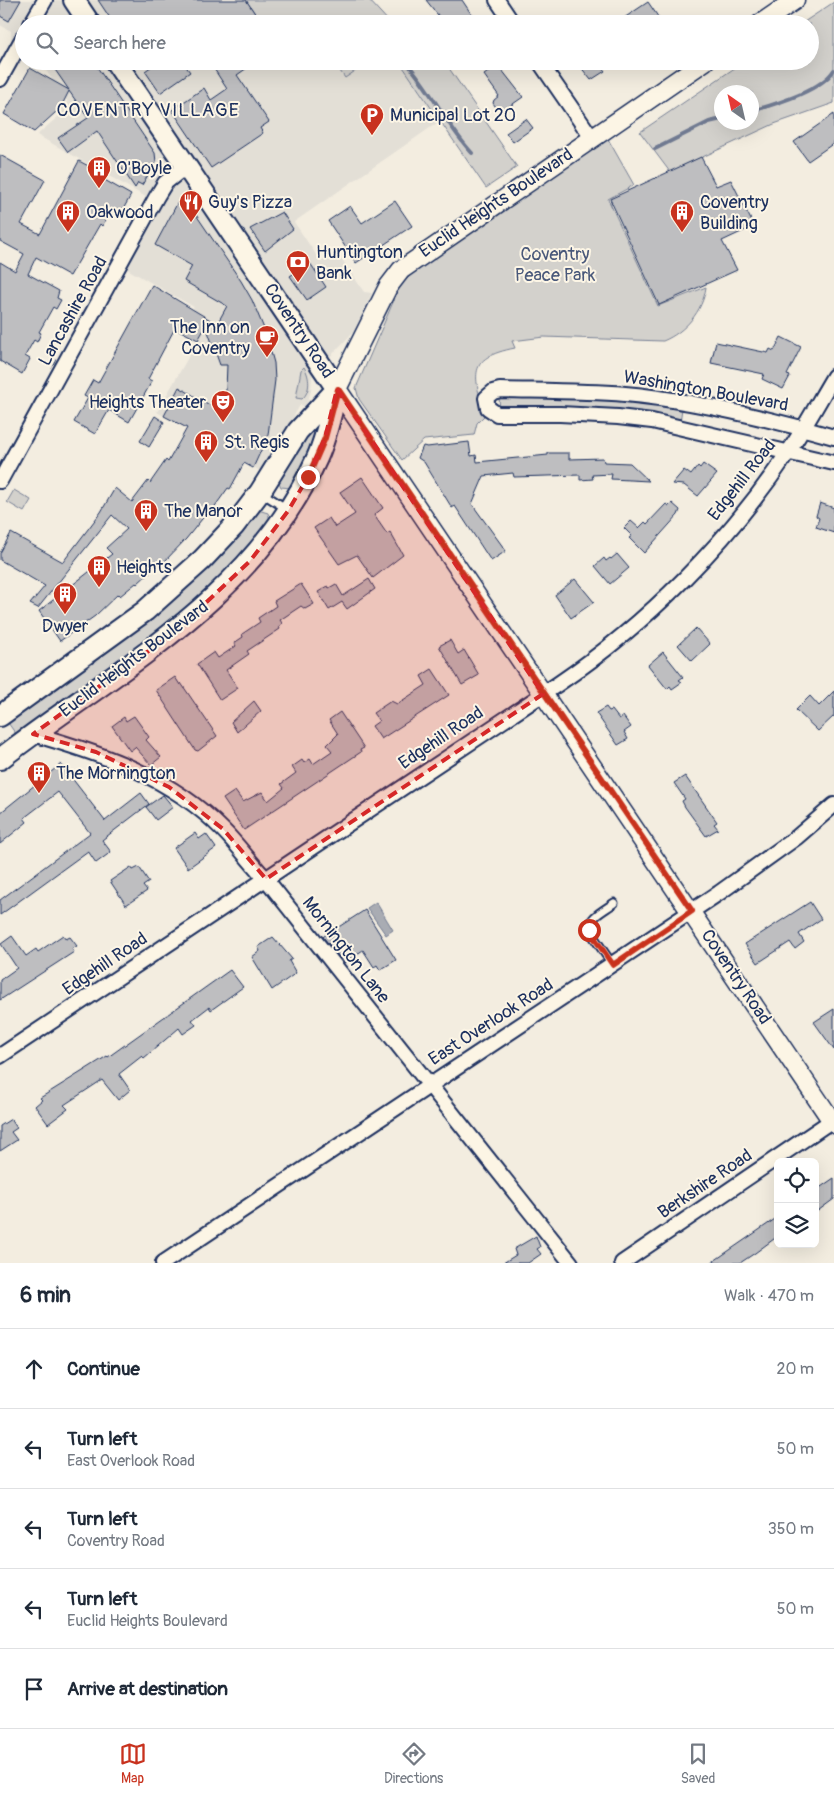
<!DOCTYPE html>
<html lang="en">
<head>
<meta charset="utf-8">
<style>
  :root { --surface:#fff; --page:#f2f2f3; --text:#1f2937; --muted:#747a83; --line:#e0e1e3; --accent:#c8321e }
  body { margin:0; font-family:Pangolin,sans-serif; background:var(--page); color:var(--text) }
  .controls { position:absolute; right:15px; bottom:15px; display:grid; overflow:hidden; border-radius:8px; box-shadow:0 5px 20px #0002 }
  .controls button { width:45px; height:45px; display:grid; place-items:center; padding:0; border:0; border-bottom:1px solid var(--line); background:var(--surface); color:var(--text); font:25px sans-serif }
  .compass { position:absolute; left:714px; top:85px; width:45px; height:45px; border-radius:50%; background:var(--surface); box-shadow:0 5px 20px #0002; rotate:326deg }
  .stop { position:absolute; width:15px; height:15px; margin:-11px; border:4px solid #c8321e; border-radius:50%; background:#fff }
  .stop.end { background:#c8321e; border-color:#fff; box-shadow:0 1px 5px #0008 }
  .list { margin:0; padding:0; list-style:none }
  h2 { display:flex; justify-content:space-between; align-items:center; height:65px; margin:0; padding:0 20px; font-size:21px }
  h2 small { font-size:16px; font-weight:400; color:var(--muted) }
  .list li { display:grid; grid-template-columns:32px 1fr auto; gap:15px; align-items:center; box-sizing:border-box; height:80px; padding:0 20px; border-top:1px solid var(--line) }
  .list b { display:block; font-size:19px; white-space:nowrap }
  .list p { margin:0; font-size:16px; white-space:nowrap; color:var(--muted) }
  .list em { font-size:16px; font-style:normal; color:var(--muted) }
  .icon { flex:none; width:28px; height:28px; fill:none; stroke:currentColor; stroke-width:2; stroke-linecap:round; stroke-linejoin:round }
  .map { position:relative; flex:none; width:834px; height:1263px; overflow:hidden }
  .search { position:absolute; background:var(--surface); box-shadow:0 5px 20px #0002; left:15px; right:15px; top:15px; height:55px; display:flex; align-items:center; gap:12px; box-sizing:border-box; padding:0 18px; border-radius:28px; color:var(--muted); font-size:19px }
  .sheet { height:465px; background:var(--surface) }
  nav { display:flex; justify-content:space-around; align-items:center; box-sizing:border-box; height:70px; border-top:1px solid var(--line); background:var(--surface); font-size:14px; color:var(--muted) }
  nav a { display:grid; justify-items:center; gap:2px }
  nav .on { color:var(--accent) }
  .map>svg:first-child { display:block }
</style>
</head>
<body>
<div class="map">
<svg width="834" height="1263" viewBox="0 0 834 1263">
  <rect width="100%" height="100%" fill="#f3ede0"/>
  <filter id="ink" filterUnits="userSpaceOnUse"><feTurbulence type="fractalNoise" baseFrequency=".02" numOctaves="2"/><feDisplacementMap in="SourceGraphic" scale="10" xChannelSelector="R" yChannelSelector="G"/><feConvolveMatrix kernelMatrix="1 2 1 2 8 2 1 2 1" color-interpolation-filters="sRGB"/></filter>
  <g filter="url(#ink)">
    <path fill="#e3dfd6" d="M0,0H246L262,24H24V47L11,40V31L0,25Z
      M28,61H333L345,78L370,61H399L440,121L294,222L321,262L337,252L364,292L372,293L355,330L312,376L311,391L306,406L300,405L262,472L157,412L198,340L192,310L194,307L127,269L160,205L37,135L60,115L67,101L45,69Z"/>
    <path fill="#d3d1cc" stroke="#778095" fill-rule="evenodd" d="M246,0H369L391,24H262Z
      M834,2V103L774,124L670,172L640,132L745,61H810V24H801ZM722,92H752V122H722Z
      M333,61H370L345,78Z
      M399,61H444L517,167L486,188Z
      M608,139L634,185L608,199L658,306L706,287C703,311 685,332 663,341L544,337L512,341L515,348C465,358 475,375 484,416L477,423L474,435L424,440L402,460L359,399L356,388L400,286L413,273Z
      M304,367C310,377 311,391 302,399L296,398L301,370Z
      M533,395L650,403L682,409L680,422L500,410L499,397Z
      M309,425L317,429L313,445L291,488L281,487L277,478Z
      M14,490L31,500L24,512L7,502Z
      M258,510L268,513L271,524L208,594L18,737L6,720Z"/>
    <path fill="#a9acb3" stroke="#707a91" d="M376,902L393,930L386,935L367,908Z"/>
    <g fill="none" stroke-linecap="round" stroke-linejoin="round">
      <path stroke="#707a91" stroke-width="4" d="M405,61C431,89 446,125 472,153
        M752,111C775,104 821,91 834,70
        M655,149L709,122L722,119"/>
    </g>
    <path fill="#bebec0" stroke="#1b2f5e" d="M0,0H21L9,21L0,16Z
      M98,0H246L262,24H114Z
      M426,0H462L472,15L460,24H445Z
      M648,2L663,24H615Z
      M49,61H93L155,153L156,162L142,185L138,183L135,188L97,131L68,152L58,138L88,118L69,91L58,113L56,112L34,132L4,114L30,68L69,90Z
      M159,61H182L190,72L160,93L145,71Z
      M209,61H257L237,75L269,122L260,128L263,133L211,168L172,110L204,88L211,100L227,89Z
      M576,61H597L605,71L591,80Z
      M498,65L523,97L500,113L493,103L494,100L499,96L484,75Z
      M834,114V143L808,161L794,142Z
      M526,119L533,128L513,142L506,133Z
      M0,155L45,180L21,224L40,234L79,161L96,170L94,174L131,195L121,213L113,209L102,226L100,224L70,276L36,257L28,274L59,291L57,298L61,300L56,309L53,307L39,332L41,333L37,342L34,340L25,356L30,359L22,374L0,361V262L15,271L24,254L0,241Z
      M701,157L716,186L731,180L754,226L722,241L737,270L659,305L610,199Z
      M395,201L412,226L356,263L328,221L350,206L362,223Z
      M178,202L188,203L241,281L252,300L265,331L274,363L275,380L268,435L253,468L244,463L230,489L228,488L208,516L206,514L186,539L164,562L162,561L137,584L136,583L120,596L118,594L95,616L60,641L39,611L112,554L106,548L127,529L112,515L38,608L30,604L45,586L0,560V553L11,533L63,562L101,512L115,488L132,502L148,481L150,483L166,460L168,462L187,428L164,416L179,387L225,414L227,365H220L206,326L198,340L175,328L148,379L152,381L129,422L109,410L95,434L74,422L88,398L84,396L93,380L98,383L152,285L217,324L227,306L184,281L192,266L155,245Z
      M282,212L293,229L265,251L250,229Z
      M310,263L326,287L307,300L290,276Z
      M781,337L801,347L787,375L790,376L783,389L762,379L764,374L711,363L716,342L768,353L770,349L774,351Z
      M155,416L164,422L149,447L140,441Z
      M469,442L471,456L476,455L477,462L548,455V453H569V459L603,458L604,462L630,463L649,481L611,479L612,474L592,475L593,479L580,480V475L514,477L513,473L484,476L472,504L506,551L491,561L455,506L452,508L424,462L418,458L423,446L427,447Z
      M703,464L717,474L698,496L684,485L672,484L684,470L691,475L698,466L700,468Z
      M362,477L383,508L374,515L387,534L390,532L403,555L373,578L357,555L339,564L314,528L329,518L335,527L355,514L340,492Z
      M672,503L680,510L678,515L644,553L629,538L632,536L624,528L631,521L639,528L645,522L647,524L666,504L669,506Z
      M820,503L834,508V533L816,527L819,518L816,516Z
      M617,554L629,568L610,584L595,566L604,558L606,561L610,558L611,559Z
      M369,579L375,589L347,609L342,602L329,610L318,592L328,586L329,588L336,584L343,596Z
      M575,579L594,602L571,618L555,595Z
      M301,584L314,604L305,609L301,606L280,620L282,623L279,627L280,629L247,651L249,654L226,670L238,688L220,700L197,664L214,652L218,658L236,646L234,643L243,637L242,634L260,622L258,618L276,606L274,601Z
      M696,628L710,644L692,661L678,645Z
      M450,640L458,654L464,650L479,675L462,685L439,646Z
      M663,652L683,677L679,680L682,682L672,689L670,686L667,689L648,665Z
      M432,669L449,695L381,739L372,726L379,721L373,713L391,701L397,704L426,685L421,676Z
      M175,677L180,685L181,683L217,736L198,751L195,750L156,690Z
      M834,691V716L818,731L796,710L810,696L819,706Z
      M254,701L261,711L237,732L231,722Z
      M606,707L609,711L612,710L619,719L623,716L631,727L624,732L628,739L618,745L596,713Z
      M340,712L364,748L360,750L361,752L244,830L223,799L235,791L243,802L262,792L268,801L284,788L281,784L296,773L292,767L302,760L304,763L310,759L313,764L332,751L327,745L338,734L329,720Z
      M134,716L149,737L146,740L161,757L151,765L135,747L130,751L112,726L124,717L126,721Z
      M61,764L105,821L141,793L149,804L102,840L111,852L96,863L88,851L0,915V900L90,833L58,792L24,818L27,822L0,844V813Z
      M685,776L717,822L714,824L718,829L706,836L685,807L682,801L685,799L674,783Z
      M163,795L173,807L156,820L146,807Z
      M195,833L199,839L206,834L216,848L188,868L174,848Z
      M131,867L133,870L139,867L149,882L143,886L147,891L126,905L110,881Z
      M810,902L821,919L799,934L804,942L795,949L790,942L758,963L745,944Z
      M365,910L396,960L380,970L377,965L374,967L363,950L344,963L323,937L335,927L337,928Z
      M63,935L66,939L70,937L77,946L72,949L74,952L0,1000V980L17,968L1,944L12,936L26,956L36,949L38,952Z
      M273,937L292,959L289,961L296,973L272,990L252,957L260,951L258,947Z
      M230,970L243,987L211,1010L209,1007L192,1020L196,1025L183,1034L179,1028L144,1058L142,1056L119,1074L130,1090L118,1100L102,1080L64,1105L68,1109L48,1124L35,1106L42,1100L40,1098L107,1056L108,1057Z
      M834,1009V1050L814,1022Z
      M11,1119L17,1128L11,1132L17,1140L0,1151V1126Z
      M834,1178V1199L815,1213V1191Z
      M778,1217V1236L755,1253L740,1263H711Z
      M536,1236L540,1247L537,1249L541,1254L528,1263H503L516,1255L514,1249Z"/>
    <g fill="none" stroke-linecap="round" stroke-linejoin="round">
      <g stroke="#1b2f5e" stroke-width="11">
        <path id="service" d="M262,493L287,509
          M612,964L589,930C588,917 605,910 614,903"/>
      </g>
      <g stroke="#1b2f5e" stroke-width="18">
        <path id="minor" d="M497,0L513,24
          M31,24L45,0
          M539,61L592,138
          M0,79L24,36
          M834,437C770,419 691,400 625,394C584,391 542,391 500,390L493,392L486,398L488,408L497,414H560L618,417L652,421L834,463
          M0,481L157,196L165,183L186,166
          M33,734C103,754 171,777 223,830C238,845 251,863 266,879L571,1263
          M0,1056L558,684C648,623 729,541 789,451C805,427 819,401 834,376
          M163,1263L719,893L797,837L834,805
          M622,1263L834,1119"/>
      </g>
      <g stroke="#1b2f5e" stroke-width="21">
        <path id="tertiary" d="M760,24L795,0
          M705,61L401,270L388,287L337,389L834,1124"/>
      </g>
      <g stroke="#1b2f5e" stroke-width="24">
        <path id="secondary" d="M74,0L90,24
          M115,61L337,389
          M0,716L145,611L202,560L234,526L260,492L298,431L337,389
          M0,759C116,669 254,599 317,458C327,436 331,413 337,389"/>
      </g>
      <use href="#service" stroke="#fcf5e5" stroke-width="7"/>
      <use href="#minor" stroke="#fcf5e5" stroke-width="14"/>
      <use href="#tertiary" stroke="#fcf5e5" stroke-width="18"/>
      <use href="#secondary" stroke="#fcf5e5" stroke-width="20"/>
    </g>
  </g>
  <g fill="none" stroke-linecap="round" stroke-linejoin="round" filter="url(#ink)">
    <path stroke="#c8321e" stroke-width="6" d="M308,477L325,438L338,389L692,911L613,965L589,930"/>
  </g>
  <path fill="#d62828" fill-opacity="0.2" stroke="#d62828" stroke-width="4" stroke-dasharray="10 6" stroke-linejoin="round" d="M337,389L543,694L266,879L223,829L169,787L96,752L33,734L175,632L250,561L288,511L308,477L325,438Z"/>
  <defs>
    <g id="parking-pin" transform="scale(1.25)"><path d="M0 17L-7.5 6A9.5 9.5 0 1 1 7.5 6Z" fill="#c8321e" stroke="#fcf5e5"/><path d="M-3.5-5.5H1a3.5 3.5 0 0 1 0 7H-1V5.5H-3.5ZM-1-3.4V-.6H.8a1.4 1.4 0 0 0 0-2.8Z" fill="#fff"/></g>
    <g id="building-pin" transform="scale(1.25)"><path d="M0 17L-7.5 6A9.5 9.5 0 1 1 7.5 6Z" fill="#c8321e" stroke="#fcf5e5"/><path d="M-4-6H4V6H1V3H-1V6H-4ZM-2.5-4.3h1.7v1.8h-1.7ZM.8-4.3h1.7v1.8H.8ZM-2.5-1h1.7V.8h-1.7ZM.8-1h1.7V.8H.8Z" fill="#fff"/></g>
    <g id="restaurant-pin" transform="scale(1.25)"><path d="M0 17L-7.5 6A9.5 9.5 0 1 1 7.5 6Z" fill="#c8321e" stroke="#fcf5e5"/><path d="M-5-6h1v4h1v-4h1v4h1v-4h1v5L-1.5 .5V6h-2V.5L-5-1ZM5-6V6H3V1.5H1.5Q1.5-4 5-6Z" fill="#fff"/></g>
    <g id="bank-pin" transform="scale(1.25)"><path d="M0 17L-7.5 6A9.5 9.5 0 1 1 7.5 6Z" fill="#c8321e" stroke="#fcf5e5"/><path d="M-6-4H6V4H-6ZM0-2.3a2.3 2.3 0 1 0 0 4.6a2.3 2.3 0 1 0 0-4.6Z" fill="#fff"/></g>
    <g id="cafe-pin" transform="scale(1.25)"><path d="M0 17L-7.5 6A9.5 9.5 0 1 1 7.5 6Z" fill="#c8321e" stroke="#fcf5e5"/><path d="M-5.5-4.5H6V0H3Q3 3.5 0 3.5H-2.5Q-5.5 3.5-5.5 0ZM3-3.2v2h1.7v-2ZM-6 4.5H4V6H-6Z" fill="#fff"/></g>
    <g id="theatre-pin" transform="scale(1.25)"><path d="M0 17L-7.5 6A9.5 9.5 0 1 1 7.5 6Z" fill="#c8321e" stroke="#fcf5e5"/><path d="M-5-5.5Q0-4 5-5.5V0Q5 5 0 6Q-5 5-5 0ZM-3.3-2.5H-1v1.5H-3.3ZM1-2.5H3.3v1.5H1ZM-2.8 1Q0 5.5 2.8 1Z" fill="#fff"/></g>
  </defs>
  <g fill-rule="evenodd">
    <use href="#parking-pin" x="372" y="115"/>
    <use href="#building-pin" x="99" y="168"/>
    <use href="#restaurant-pin" x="191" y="202"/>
    <use href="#building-pin" x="68" y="212"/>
    <use href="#building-pin" x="682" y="212"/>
    <use href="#bank-pin" x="298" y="262"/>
    <use href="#cafe-pin" x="267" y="337"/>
    <use href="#theatre-pin" x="223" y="402"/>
    <use href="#building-pin" x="206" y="442"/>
    <use href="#building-pin" x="146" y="511"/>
    <use href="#building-pin" x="99" y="567"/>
    <use href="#building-pin" x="65" y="594"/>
    <use href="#building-pin" x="39" y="773"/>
  </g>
  <g text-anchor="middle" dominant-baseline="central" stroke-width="4" stroke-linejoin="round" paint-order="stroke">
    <g font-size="18" fill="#1b2f5e" stroke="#fcf5e5" text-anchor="start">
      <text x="390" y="115">Municipal Lot 20</text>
      <text x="116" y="168">O'Boyle</text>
      <text x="208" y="202">Guy's Pizza</text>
      <text x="700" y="202">Coventry<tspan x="700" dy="21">Building</tspan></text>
      <text x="86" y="212">Oakwood</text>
      <text x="316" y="252">Huntington<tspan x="316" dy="21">Bank</tspan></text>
      <text x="250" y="327" text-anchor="end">The Inn on<tspan x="250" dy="21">Coventry</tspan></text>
      <text x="206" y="402" text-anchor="end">Heights Theater</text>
      <text x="224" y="442">St. Regis</text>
      <text x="164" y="511">The Manor</text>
      <text x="116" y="567">Heights</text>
      <text x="65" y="626" text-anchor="middle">Dwyer</text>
      <text x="56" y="773">The Mornington</text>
    </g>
    <g font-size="18" fill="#1b2f5e" stroke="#fcf5e5">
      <text transform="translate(496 203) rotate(-34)">Euclid Heights Boulevard</text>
      <text transform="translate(73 311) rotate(-61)">Lancashire Road</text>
      <text transform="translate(299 331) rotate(56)">Coventry Road</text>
      <text transform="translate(706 391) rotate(10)">Washington Boulevard</text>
      <text transform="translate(742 480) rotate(-52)">Edgehill Road</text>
      <text transform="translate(134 659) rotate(-37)">Euclid Heights Boulevard</text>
      <text transform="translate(441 738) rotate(-34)">Edgehill Road</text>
      <text transform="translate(346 950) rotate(52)">Mornington Lane</text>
      <text transform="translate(105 964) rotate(-34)">Edgehill Road</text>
      <text transform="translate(736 977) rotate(56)">Coventry Road</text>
      <text transform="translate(491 1022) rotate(-33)">East Overlook Road</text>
      <text transform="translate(705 1184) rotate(-34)">Berkshire Road</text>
    </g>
    <g font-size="18" fill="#49587a" stroke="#fcf5e5">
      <text x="555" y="254">Coventry<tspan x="555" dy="21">Peace Park</tspan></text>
    </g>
    <g font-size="19" letter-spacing="1" fill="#1b2f5e" stroke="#fcf5e5">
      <text x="148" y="110">COVENTRY VILLAGE</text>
    </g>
  </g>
</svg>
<div class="controls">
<button><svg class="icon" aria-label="locate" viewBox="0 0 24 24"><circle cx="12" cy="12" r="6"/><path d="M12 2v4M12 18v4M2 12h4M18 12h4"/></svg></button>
<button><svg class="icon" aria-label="layers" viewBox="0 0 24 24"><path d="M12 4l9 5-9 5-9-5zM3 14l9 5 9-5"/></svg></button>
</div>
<svg class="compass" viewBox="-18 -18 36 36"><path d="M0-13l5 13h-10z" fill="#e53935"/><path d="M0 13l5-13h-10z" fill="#747a83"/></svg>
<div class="stop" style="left:589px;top:930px"></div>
<div class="stop end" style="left:308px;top:477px"></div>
<div class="search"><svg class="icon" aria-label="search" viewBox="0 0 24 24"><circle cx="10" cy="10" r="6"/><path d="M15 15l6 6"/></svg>Search here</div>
</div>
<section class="sheet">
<h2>6 min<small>Walk · 470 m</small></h2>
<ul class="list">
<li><svg class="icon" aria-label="ahead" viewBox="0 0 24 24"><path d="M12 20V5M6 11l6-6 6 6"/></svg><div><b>Continue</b></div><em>20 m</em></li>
<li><svg class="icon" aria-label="left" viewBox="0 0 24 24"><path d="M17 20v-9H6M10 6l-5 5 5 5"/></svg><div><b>Turn left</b><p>East Overlook Road</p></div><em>50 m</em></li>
<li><svg class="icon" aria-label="left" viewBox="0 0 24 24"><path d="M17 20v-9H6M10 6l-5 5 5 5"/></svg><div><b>Turn left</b><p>Coventry Road</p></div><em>350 m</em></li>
<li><svg class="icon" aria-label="left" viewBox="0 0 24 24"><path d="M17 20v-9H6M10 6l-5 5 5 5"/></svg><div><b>Turn left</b><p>Euclid Heights Boulevard</p></div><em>50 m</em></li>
<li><svg class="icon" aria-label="arrive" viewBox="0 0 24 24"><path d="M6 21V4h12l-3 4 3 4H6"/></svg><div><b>Arrive at destination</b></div></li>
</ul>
</section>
<nav>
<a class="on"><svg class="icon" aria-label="map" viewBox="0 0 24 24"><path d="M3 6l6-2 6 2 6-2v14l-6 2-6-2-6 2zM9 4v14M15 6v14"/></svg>Map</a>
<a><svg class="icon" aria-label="directions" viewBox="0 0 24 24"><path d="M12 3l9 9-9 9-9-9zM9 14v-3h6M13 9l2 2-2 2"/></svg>Directions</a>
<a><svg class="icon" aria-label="saved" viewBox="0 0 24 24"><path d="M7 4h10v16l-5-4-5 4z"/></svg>Saved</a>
</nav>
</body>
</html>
